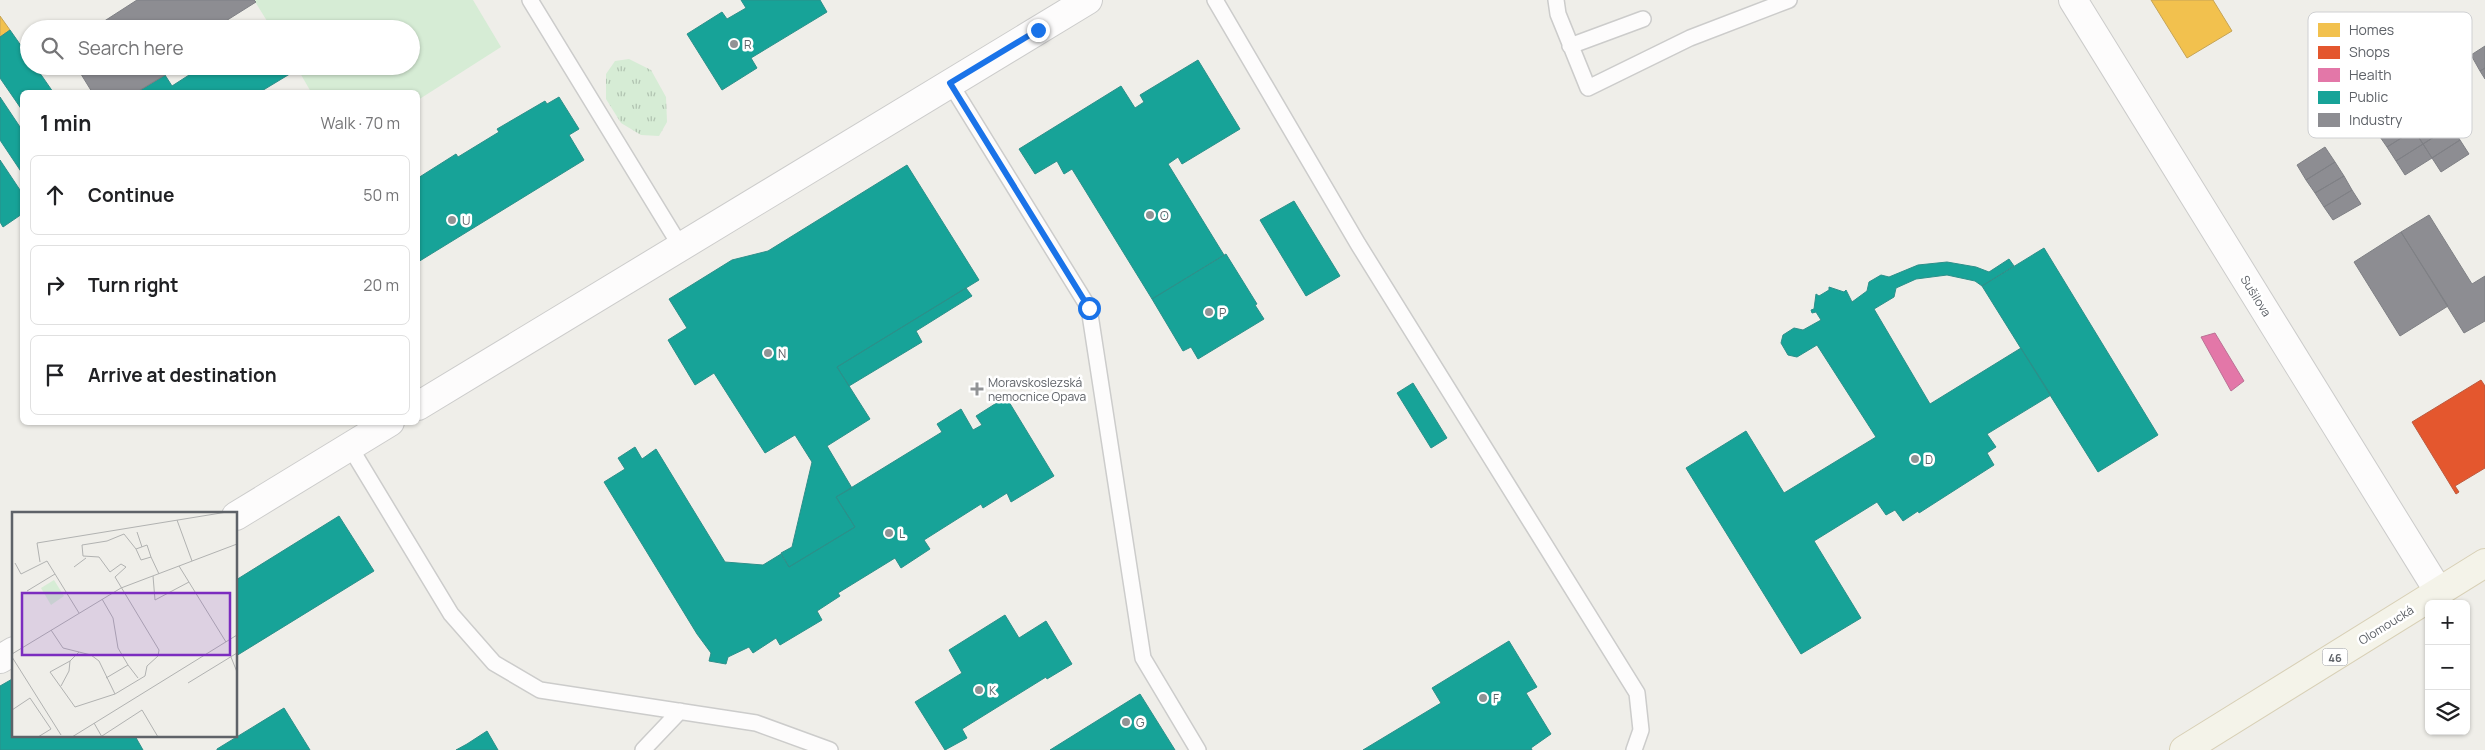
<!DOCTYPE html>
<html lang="en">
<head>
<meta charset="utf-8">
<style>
  :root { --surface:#fff; --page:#f6f6f6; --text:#202124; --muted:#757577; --line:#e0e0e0 }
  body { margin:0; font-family:Manrope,sans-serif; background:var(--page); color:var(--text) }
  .controls { position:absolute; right:15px; bottom:15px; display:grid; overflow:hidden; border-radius:8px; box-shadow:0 1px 4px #0004 }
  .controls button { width:45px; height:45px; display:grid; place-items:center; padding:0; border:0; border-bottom:1px solid var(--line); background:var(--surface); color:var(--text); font:25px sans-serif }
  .stop { position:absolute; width:15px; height:15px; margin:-11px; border:4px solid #1a73e8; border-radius:50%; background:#fff }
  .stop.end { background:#1a73e8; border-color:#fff; box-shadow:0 1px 5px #0008 }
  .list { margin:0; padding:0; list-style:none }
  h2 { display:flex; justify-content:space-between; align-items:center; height:65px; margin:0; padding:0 20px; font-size:21px }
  h2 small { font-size:16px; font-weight:400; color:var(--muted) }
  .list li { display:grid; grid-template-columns:32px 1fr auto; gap:15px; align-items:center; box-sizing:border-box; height:80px; margin:0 10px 10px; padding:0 10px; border:1px solid var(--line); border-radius:8px }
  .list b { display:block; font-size:19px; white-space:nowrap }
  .list em { font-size:16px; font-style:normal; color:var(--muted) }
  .icon { flex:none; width:28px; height:28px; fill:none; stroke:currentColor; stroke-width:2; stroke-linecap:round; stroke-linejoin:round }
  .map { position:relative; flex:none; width:2485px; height:750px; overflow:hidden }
  .search { position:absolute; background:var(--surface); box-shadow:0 1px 4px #0004; left:20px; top:20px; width:400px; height:55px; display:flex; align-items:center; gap:12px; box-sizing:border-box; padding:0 18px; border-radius:28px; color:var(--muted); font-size:19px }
  .panel { position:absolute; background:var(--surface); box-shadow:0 1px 4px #0004; left:20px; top:90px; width:400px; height:335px; border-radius:8px }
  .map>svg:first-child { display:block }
</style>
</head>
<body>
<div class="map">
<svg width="2485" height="750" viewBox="0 0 2485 750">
  <defs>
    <pattern id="grass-tufts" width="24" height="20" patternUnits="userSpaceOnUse" patternTransform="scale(1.25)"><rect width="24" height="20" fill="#d6ecd5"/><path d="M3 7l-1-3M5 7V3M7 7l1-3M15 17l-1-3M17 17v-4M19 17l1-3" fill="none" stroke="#b1c3b1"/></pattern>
  </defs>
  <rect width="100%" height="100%" fill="#efeee9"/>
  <path fill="url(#grass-tufts)" d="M629,59L651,70L666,97L667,122L659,136L641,135L621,123L606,99V74L615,61Z"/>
  <path fill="#d6ecd5" d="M254,0H473L501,47L418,100V92H311L296,66H411V29H272Z"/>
  <path fill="#f2c14e" stroke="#c6a456" d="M2151,0H2213L2232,31L2187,58Z
    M0,16L10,30L0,37Z"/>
  <path fill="#e4572e" stroke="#bc5a3f" d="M2481,380L2485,386V468L2455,486L2459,492L2456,494L2412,422Z"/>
  <path fill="#e377a8" stroke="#bb7195" d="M2215,333L2244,381L2231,391L2201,337Z"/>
  <path fill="#17a398" stroke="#2c908a" d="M741,0H820L827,12L751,58L757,68L722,90L687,34L722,12L727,19L746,8Z
    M10,30L29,57V66H35L53,92H22V110L0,78V37Z
    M1198,60L1240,129L1182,164L1178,157L1168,164L1224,255L1152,299L1072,169L1064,174L1057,161L1035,174L1019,149L1121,86L1135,108L1144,102L1140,95Z
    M203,66H296L298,69L260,92H137L165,75L172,86Z
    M0,97L22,130V173L0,140Z
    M559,97L579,129L569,135L584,160L418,262V178L456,154L458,157L499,132L497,129L545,101L547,104Z
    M0,160L22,193V214L3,227L0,222Z
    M907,165L979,280L837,367L870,419L827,446L852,488L836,497L855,527L789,567L781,553L792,547L812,462L795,435L765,453L714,373L695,385L668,340L687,328L669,299L732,260L768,251Z
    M1294,201L1340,276L1306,296L1260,220Z
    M2044,248L2158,435L2098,472L1982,286Z
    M1226,254L1257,304L1255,305L1264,319L1198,359L1191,347L1183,351L1152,299Z
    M2009,259L2014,266L1982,286L1975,281L1947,275L1916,279L1896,288L1894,297L1874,309L1930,404L2021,348L2051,395L1987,434L1996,447L1987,453L1994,465L1919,513L1918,511L1903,521L1895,510L1886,515L1877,502L1814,541L1861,618L1801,654L1686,468L1746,431L1784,493L1876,437L1817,345L1797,357L1788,355L1781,343L1783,335L1794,328L1803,330L1821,320L1816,312L1812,313L1811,310L1814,309L1816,294L1819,296L1829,290V287L1844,292L1846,290L1852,302L1867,291L1869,282L1881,275L1889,277L1918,265L1947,262L1976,267L1989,272Z
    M966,288L972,296L916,331L922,342L849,386L837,367Z
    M1413,383L1447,438L1431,448L1397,393Z
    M1006,397L1054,476L1011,502L1007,493L983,508L981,504L924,540L930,549L901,568L895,558L838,593L840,596L817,611L822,620L780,645L776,638L753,653L749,647L728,657L726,664L709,661L711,653L697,634L604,482L625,469L618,458L635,447L642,459L656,449L725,562L763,565L781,554L789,567L855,527L836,497L942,432L937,424L961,409L973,430L982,425L976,416Z
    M339,516L374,571L236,656V580Z
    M1005,615L1019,638L1046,621L1072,664L1047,679L1046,677L962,729L967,738L945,750L915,702L962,673L949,650Z
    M1509,641L1537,687L1526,693L1551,734L1531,748L1532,750H1363L1441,703L1432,688Z
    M14,678V736H135L143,750H0V686Z
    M1140,694L1175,750H1050Z
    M284,708L310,750H217V749Z
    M487,731L498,750H456L467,744Z"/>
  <path fill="#8d8d92" stroke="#7f8085" d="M137,0H254L256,2L213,29H92Z
    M2485,46V68L2480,71L2471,55Z
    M76,66H159L165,75L137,92H92Z
    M2485,68V79L2480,71Z
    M2442,113L2451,126L2423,144L2414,130Z
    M2405,116L2414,130L2387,147L2378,134Z
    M2451,126L2460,140L2432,158L2423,144Z
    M2414,130L2423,144L2396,161L2387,147Z
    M2460,140L2469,154L2441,172L2432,158Z
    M2423,144L2432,158L2405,175L2396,161Z
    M2325,147L2335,162L2306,180L2297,165Z
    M2335,162L2344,176L2315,193L2306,180Z
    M2344,176L2352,190L2324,207L2315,193Z
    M2352,190L2361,204L2333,220L2324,207Z
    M2429,215L2472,284L2485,276V321L2464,333L2401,232Z
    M2401,232L2448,306L2400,336L2354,262Z"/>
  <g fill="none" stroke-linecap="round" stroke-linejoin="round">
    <g stroke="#cccccb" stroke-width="18">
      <path id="lane" d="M530,0L681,247
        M1215,0L1358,244L1637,693L1641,730L1634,750
        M1556,0L1558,14L1588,88L1690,38L1789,0
        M1570,46L1643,19
        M950,83L1089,308L1143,658L1198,750
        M350,447L451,614L494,663L540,690L756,723L830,750
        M643,750L680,711"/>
    </g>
    <g stroke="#cccccb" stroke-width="30">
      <path id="street" d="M2073,0L2439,592
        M418,406L1088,0
        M236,516L390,422
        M0,659L14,651"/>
    </g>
    <g stroke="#d8d0b6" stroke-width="30">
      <path id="primary" d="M2184,750L2485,563"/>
    </g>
    <use href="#lane" stroke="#fdfcfc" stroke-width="15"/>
    <use href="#street" stroke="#fdfcfc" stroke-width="28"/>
    <use href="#primary" stroke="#f4f3e9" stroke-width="28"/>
  </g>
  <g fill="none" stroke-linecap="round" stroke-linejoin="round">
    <path stroke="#1a73e8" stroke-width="6" d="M1038,30L950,83L1089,308"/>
  </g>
  <g fill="#919395" stroke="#fff" stroke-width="2">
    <circle cx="734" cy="44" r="5"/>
    <circle cx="1150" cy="215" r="5"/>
    <circle cx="452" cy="220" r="5"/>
    <circle cx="1209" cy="312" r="5"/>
    <circle cx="768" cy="353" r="5"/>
    <path d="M974.5 381.5h5v5h5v5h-5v5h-5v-5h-5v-5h5z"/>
    <circle cx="1915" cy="459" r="5"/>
    <circle cx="889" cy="533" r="5"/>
    <circle cx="979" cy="690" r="5"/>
    <circle cx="1483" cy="698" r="5"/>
    <circle cx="1126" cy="722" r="5"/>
  </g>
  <g text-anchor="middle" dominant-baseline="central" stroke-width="5" stroke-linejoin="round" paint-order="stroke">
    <rect fill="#fff" stroke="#8e9195" stroke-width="1" x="2322.5" y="648.5" width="25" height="17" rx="4"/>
    <g font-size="11" font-weight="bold" fill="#5e6268">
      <text x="2335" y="657">46</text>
    </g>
    <g font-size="12" fill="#5e6268" stroke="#fff" text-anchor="start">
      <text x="744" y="44">R</text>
      <text x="1160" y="215">O</text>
      <text x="462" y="220">U</text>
      <text x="1219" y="312">P</text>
      <text x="778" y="353">N</text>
      <text x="988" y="382">Moravskoslezská<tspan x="988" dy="14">nemocnice Opava</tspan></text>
      <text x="1925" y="459">D</text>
      <text x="899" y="533">L</text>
      <text x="989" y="690">K</text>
      <text x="1493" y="698">F</text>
      <text x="1136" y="722">G</text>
    </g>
    <g font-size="12" fill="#5e6268" stroke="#fff">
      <text transform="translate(2256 296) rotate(58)">Sušilova</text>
      <text transform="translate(2386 625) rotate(-32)">Olomoucká</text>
    </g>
  </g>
  <g transform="translate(12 512)">
    <rect width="225" height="225" fill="#efeee9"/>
    <path d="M42,68L52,84L39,93L29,76Z" fill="#d6ecd5"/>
    <path fill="none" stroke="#b1b2b1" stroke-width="1" d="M165,8L180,49M125,20L130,35M139,45L147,62M28,50L25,31L215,0M3,51L9,62L35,49L67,101M167,54L214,130M62,55L74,46M141,64L143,88L177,70M15,79L43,62M90,87L101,106L106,136L116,153L94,166M39,118L51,136L79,143L87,149L103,182L63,195L38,160L58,149M0,142L109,76L225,32M0,145L49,223M219,145L225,160M116,153L126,166M176,171L225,141M49,174L57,159L58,149L67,140M103,182L133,164L135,154L146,144L147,138L103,65L114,55L109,52L98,60L87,45L71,44L70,33L95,29L112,22L124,37L135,33L139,45L129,48L124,37M0,198L18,186L39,217L26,225M82,211L90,225M90,224L130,198L146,225M60,225L225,123"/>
    <path fill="#7b2cbf" fill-opacity="0.15" stroke="#7b2cbf" stroke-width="2.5" d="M10,81H218V143H10Z"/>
    <rect width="225" height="225" fill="none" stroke="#5e6268" stroke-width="2.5"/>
  </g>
  <rect x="2308" y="12" width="164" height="126" rx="8" fill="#fff" stroke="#cfd0d2" stroke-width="1"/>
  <rect x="2318" y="23" width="22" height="14" fill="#f2c14e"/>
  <rect x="2318" y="46" width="22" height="13" fill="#e4572e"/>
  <rect x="2318" y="68" width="22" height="14" fill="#e377a8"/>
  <rect x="2318" y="91" width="22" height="13" fill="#17a398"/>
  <rect x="2318" y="113" width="22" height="14" fill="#8d8d92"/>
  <g font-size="14" fill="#5e6268">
    <text x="2349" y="35">Homes</text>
    <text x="2349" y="57">Shops</text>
    <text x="2349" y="80">Health</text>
    <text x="2349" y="102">Public</text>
    <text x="2349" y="125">Industry</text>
  </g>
</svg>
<div class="controls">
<button>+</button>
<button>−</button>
<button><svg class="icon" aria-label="layers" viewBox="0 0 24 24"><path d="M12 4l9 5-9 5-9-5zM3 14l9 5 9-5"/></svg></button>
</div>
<div class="stop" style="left:1089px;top:308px"></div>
<div class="stop end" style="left:1038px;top:30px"></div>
<div class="search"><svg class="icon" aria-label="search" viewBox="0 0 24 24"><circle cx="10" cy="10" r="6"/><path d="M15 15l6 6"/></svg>Search here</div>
<section class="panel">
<h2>1 min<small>Walk · 70 m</small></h2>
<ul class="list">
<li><svg class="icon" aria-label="ahead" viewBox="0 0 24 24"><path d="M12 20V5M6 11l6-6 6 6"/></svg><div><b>Continue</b></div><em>50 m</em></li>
<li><svg class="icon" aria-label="right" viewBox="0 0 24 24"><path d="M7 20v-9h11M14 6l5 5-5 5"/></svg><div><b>Turn right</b></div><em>20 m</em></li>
<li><svg class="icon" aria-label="arrive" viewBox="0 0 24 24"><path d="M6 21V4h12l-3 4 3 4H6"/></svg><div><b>Arrive at destination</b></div></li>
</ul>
</section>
</div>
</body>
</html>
